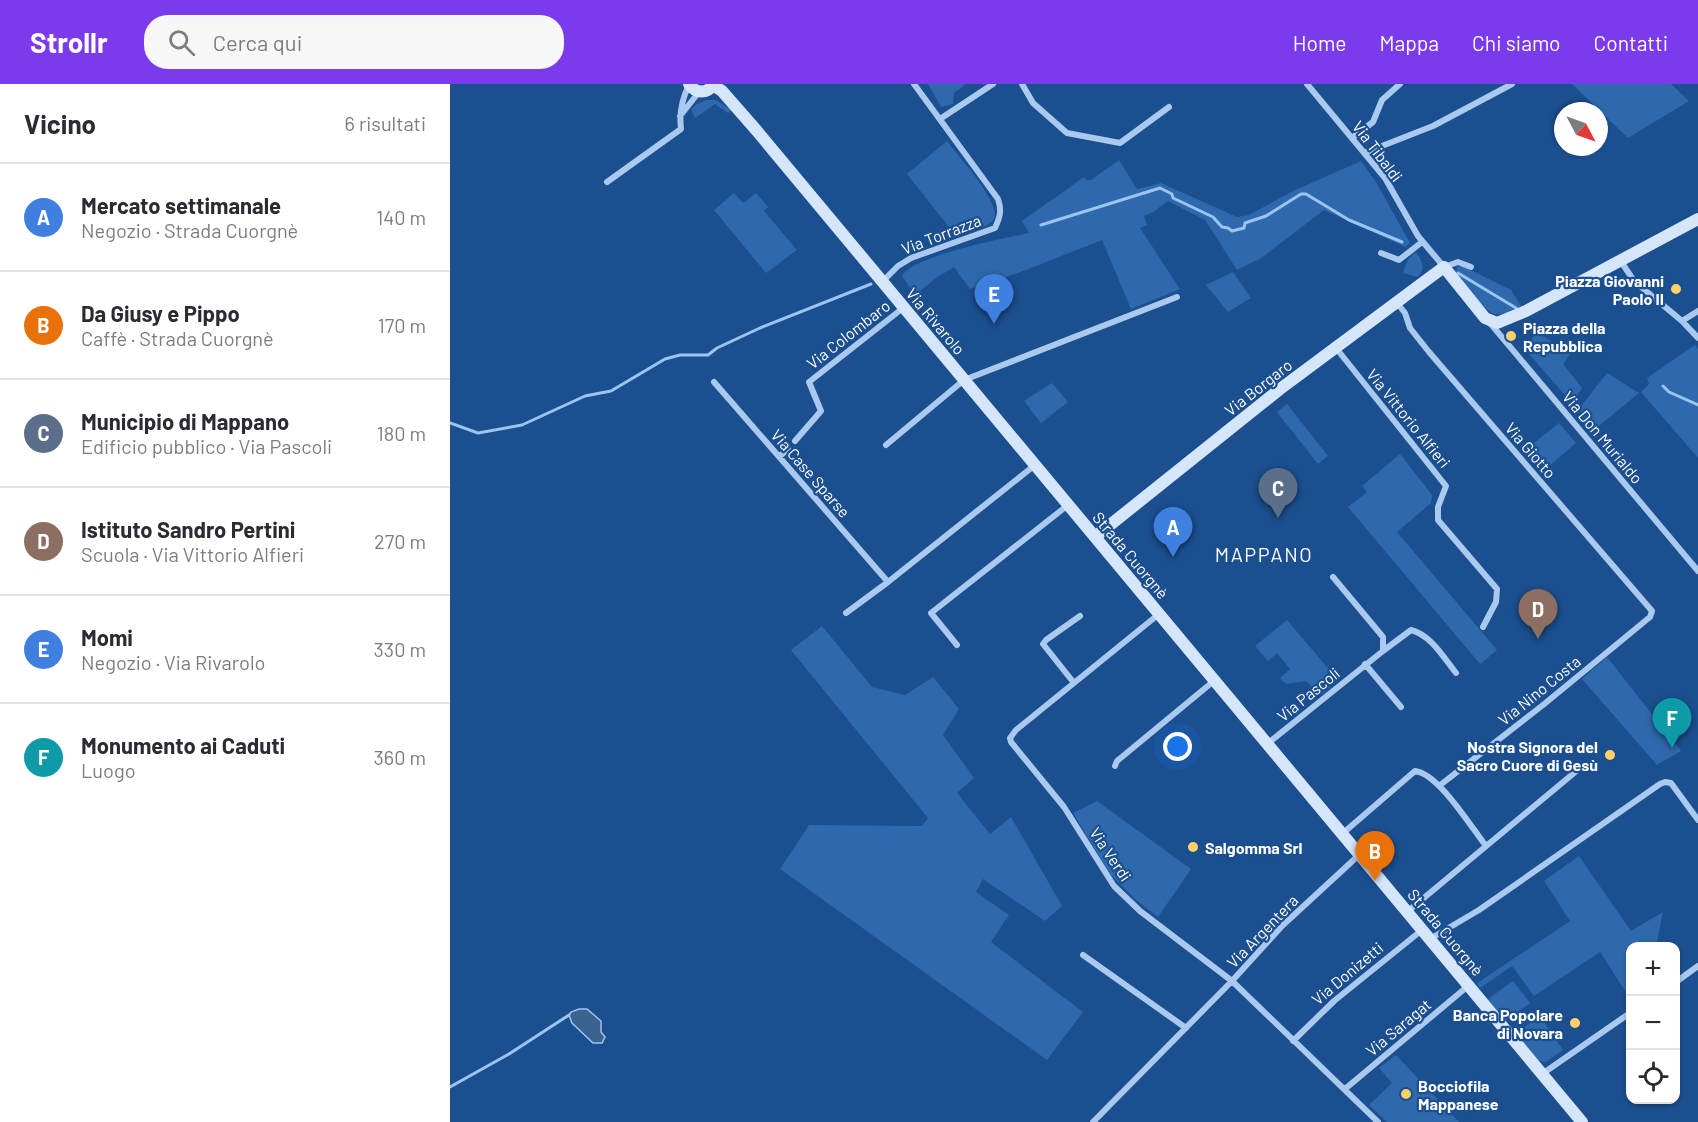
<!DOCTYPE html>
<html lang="it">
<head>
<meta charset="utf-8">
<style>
  :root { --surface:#fff; --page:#f7f7f7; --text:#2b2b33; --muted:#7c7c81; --line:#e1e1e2; --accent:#7c3aed }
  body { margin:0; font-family:Barlow,sans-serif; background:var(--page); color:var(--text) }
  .controls { position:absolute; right:18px; bottom:18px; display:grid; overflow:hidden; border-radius:12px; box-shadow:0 2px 4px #0004 }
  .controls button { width:54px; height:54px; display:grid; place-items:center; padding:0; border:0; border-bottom:2px solid var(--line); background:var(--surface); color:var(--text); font:30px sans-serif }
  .compass { position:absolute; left:1104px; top:18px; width:54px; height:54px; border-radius:50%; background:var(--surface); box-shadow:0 2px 4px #0004; rotate:131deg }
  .you { position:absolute; left:728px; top:663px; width:21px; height:21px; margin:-15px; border:4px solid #fff; border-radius:50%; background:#1a73e8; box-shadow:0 0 0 9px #1a73e833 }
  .badge { display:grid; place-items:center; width:39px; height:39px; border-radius:50%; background:var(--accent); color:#fff; font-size:20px; font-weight:700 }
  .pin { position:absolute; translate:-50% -50px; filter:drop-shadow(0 2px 3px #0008) }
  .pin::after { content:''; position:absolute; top:32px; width:21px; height:18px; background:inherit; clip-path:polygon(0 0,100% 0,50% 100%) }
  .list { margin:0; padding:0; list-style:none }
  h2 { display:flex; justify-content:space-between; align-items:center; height:78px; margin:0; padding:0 24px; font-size:26px }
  h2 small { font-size:20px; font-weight:400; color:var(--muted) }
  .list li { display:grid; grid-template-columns:39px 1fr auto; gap:18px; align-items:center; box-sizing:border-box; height:108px; padding:0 24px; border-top:2px solid var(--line) }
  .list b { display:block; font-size:22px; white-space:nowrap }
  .list p { margin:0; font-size:20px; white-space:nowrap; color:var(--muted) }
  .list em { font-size:20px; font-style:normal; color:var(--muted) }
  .icon { flex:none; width:33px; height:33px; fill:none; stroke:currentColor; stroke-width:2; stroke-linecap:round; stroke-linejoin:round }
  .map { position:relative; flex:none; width:1248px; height:1038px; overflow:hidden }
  header { display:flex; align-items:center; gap:36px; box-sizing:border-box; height:84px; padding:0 30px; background:var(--accent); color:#fff }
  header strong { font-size:28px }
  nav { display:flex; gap:33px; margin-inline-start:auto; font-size:21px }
  .search { width:420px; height:54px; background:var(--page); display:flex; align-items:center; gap:15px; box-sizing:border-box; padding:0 21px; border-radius:24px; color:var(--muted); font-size:22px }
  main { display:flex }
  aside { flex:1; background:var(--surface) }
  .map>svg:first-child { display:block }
</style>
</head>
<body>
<header>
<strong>Strollr</strong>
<div class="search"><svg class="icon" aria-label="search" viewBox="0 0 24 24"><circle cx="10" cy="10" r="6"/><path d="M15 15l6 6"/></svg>Cerca qui</div>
<nav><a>Home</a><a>Mappa</a><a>Chi siamo</a><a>Contatti</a></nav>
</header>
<main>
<aside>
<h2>Vicino<small>6 risultati</small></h2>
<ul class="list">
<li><span class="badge" style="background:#3f7fe0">A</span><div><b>Mercato settimanale</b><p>Negozio · Strada Cuorgnè</p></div><em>140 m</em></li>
<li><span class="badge" style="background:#e8710a">B</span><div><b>Da Giusy e Pippo</b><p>Caffè · Strada Cuorgnè</p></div><em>170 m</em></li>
<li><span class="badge" style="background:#5c6f8a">C</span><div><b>Municipio di Mappano</b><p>Edificio pubblico · Via Pascoli</p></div><em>180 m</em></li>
<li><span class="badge" style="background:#8d6e63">D</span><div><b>Istituto Sandro Pertini</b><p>Scuola · Via Vittorio Alfieri</p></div><em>270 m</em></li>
<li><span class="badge" style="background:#3f7fe0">E</span><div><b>Momi</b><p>Negozio · Via Rivarolo</p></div><em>330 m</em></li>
<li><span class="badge" style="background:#0f9aa8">F</span><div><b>Monumento ai Caduti</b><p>Luogo</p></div><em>360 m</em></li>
</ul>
</aside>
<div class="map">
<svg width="1248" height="1038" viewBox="0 0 1248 1038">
  <rect width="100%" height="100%" fill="#1b4f8f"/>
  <path fill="#2e69ad" d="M478,0H516L504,9L503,20L491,23Z
    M1122,0H1221L1239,17L1178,54Z
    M257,16H266L281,26L278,29L265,20L245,34L241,25L247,20Z
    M497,57C507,71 552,119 544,135C537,145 517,148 506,152L457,90Z
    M669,76L687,105L711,99L787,133L799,131L845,106L911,77L926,98L960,159L955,163L953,162L874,126L811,174L787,186L755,136L718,117L703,128L694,132L697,141L690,144L730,205L681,225L652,156L576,186L520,205L504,183L486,194L465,211L452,192C462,172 555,154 579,149L572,137L634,93L637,96H641Z
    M284,109L293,119L306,109L318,123L314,127L347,166L316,189L264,126Z
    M966,168C972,177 976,184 968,193L953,189L958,175Z
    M1012,182L1061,206L1071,222C1063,225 1053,232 1044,230C1035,228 1013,197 1006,188L1007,183Z
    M783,188L801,214L778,228L756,201Z
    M1088,249L1120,270L1113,280L1132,304L1122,319L1073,263Z
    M1245,261L1248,265V374L1191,308L1199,300L1197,294Z
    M1157,289L1189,309L1144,346L1128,326Z
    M602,299L618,318L591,339L574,317Z
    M837,320L878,372L868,380L827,328Z
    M1109,339L1126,359L1097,384L1079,363Z
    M950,370L982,411L981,419L947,448L1047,566L1030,580L898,423L917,408L912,402Z
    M837,536L888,596L870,612L856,597L836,600L830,594L840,585L827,569L818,577L805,562Z
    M372,542L422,603L455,611L483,593L509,625L493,651L524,694L507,709L540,750L561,733L612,822L595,837L533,795L526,808L559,831L541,858L633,928L597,976L330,785L359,741L472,742L478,734L341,566Z
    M1157,573L1231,667L1207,681L1132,595Z
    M647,717L741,785L708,833L686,816L660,790L623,729Z
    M1129,772L1181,847L1213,828L1206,862H1180V908L1177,910L1150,868L1084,912L1062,882L1030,904L1027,900L1033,895L1120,837L1094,797Z
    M1063,897L1080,919L1055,937L1038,915Z
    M1090,932L1113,966L1096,978L1089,977L1065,950Z
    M946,971L1009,1038H937L919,1021L942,999L929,984Z"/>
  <path fill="#3c6290" stroke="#9cc4f0" stroke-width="1.5" d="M129,925H137L151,937V948L155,953L152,959H143L122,939L119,931L121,928Z"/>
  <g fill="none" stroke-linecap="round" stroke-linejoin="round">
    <path stroke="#9cc4f0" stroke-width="3" d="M591,141L710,104L722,110L723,114L763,133L772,143L778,144L782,147L794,144L795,139L816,132L851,110H856L899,136L952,158
      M1008,189L1066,224
      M1213,302L1219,308L1248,321
      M0,339L28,349L72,341L135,312L161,307L215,275L230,271H258L267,264L310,244L421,200
      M0,1003L59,970L119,931"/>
    <path stroke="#a9c9ee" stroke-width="6" d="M572,0L583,19L617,49L670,59L719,23
      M857,0L935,94L968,152L994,183L1008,178L1021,183
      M230,32L249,8
      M490,35L543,0
      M902,54L923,38L932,16L950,0
      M914,69L983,42L1062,0
      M157,98L231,45C229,29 232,15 239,1
      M931,169L949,176L972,158
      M1170,176L1184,197L1232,237L1248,254
      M432,198L448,182L461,174L545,144C550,133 552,127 548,115L464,0
      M947,219L955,229L960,244L979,268L1202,527L1200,533L1093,621L989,702
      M1232,237L1248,227
      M1040,239L1248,487
      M886,264L996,402L988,423V436L1047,505L1046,518L1033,543
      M264,298L438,498
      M345,357L371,327L359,298L453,224
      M436,361L514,296L727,213
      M330,372L338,365
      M396,529L438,498L585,381
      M709,530L566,646L560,654L561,658L614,723L664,802L690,827L782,897L928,1038
      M507,561L481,529L618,421
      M933,567L961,546C981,551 994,574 1006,589
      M915,580L951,623
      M624,599L593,560L596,556L630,532
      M817,660L933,567V553L883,493
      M665,682L667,677L765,596
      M892,750L965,687C989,690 1021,743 1036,762
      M957,828L1130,684
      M980,855L1029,826L1210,700L1215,698L1221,699L1248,736
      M633,871L736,944
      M1226,898L1248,882
      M843,957L884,917L972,846
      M1092,990L1180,929
      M895,1005L1018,902
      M643,1038L782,897L832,842L909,771"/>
    <path stroke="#d6e6fa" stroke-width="12" d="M239,0C246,10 257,10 264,0
      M263,1L272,7L307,47L1132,1038
      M645,453L830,305L994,183L1035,234L1047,239L1076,227L1248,135"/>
  </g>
  <g fill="#ffd166" stroke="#1b4f8f" stroke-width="2">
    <circle cx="1226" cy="205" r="6"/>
    <circle cx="1061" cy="252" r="6"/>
    <circle cx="1160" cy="671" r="6"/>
    <circle cx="743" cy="763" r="6"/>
    <circle cx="1125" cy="939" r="6"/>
    <circle cx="956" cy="1010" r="6"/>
  </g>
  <g text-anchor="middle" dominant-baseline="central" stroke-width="4.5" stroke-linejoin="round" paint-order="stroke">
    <g font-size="16" fill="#fff" stroke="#1b4f8f">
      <text transform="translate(928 67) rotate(53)">Via Tibaldi</text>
      <text transform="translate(491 150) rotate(-21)">Via Torrazza</text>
      <text transform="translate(486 237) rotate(50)">Via Rivarolo</text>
      <text transform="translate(398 250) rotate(-38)">Via Colombaro</text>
      <text transform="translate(808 303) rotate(-38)">Via Borgaro</text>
      <text transform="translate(959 334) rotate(51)">Via Vittorio Alfieri</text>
      <text transform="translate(1153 353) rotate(50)">Via Don Murialdo</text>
      <text transform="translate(1081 366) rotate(49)">Via Giotto</text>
      <text transform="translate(361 389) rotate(49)">Via Case Sparse</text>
      <text transform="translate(681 471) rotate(50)">Strada Cuorgnè</text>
      <text transform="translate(1089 606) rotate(-39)">Via Nino Costa</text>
      <text transform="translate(858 610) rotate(-39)">Via Pascoli</text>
      <text transform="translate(661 770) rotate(56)">Via Verdi</text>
      <text transform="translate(812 847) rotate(-46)">Via Argentera</text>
      <text transform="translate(996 848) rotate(50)">Strada Cuorgnè</text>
      <text transform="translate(897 889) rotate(-40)">Via Donizetti</text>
      <text transform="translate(948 943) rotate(-40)">Via Saragat</text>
    </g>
    <g font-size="16" font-weight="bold" fill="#fff" stroke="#1b4f8f" text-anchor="end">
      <text x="1214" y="196">Piazza Giovanni<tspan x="1214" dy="18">Paolo II</tspan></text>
      <text x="1073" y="243" text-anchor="start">Piazza della<tspan x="1073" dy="18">Repubblica</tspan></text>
      <text x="1148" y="662">Nostra Signora del<tspan x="1148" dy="18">Sacro Cuore di Gesù</tspan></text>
      <text x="755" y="763" text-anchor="start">Salgomma Srl</text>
      <text x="1113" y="930">Banca Popolare<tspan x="1113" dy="18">di Novara</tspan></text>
      <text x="968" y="1001" text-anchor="start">Bocciofila<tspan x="968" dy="18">Mappanese</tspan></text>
    </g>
    <g font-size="20" letter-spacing="1.5" fill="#fff" stroke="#1b4f8f">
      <text x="814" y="470">MAPPANO</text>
    </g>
  </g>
</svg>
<div class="controls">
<button>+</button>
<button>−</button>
<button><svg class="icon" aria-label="locate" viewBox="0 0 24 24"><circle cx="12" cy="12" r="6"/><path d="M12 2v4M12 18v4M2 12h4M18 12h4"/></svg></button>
</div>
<svg class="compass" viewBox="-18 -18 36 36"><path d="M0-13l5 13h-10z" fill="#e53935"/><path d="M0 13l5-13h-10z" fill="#7c7c81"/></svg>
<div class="you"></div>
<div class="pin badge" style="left:723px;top:473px;background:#3f7fe0">A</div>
<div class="pin badge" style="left:925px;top:797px;background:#e8710a">B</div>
<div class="pin badge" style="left:828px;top:434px;background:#5c6f8a">C</div>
<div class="pin badge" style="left:1088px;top:555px;background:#8d6e63">D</div>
<div class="pin badge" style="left:544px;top:240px;background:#3f7fe0">E</div>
<div class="pin badge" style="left:1222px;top:664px;background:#0f9aa8">F</div>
</div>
</main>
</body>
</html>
